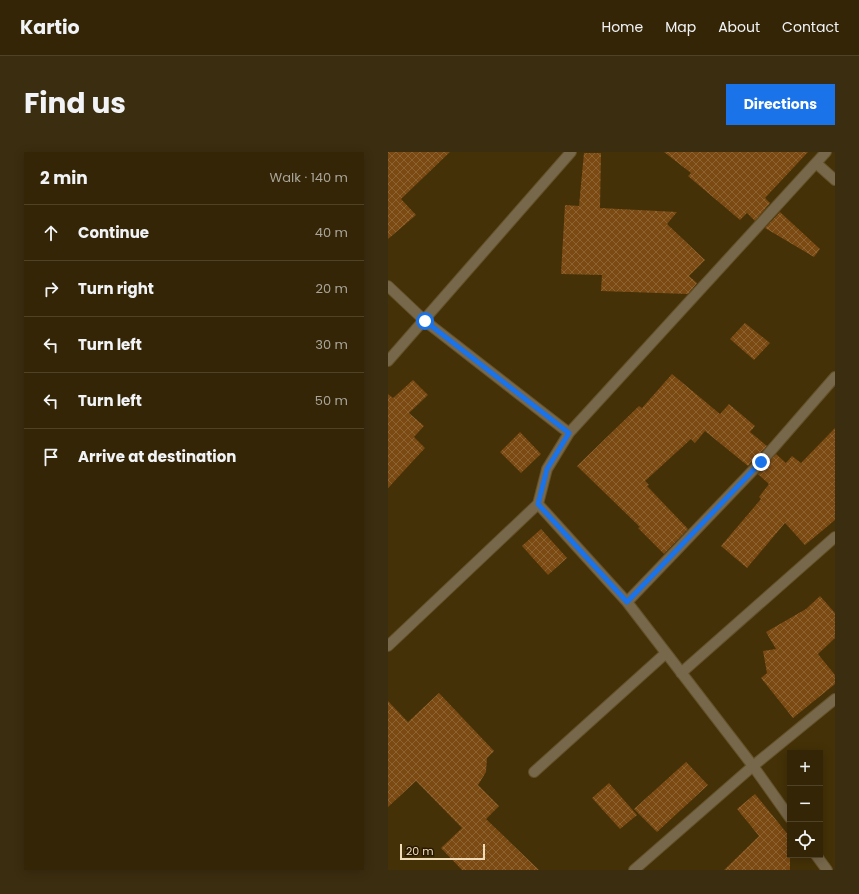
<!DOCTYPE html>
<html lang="en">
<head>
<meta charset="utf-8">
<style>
  :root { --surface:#332505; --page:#3b2d0f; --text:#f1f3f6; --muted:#a9a59a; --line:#4e4227; --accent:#1a73e8 }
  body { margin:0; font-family:Poppins,sans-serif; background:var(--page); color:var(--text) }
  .controls { position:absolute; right:12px; bottom:12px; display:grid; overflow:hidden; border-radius:0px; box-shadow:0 2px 10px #0003 }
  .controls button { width:36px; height:36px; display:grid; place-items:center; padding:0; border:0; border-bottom:1px solid var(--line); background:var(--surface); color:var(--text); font:20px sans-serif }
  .scale { position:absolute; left:12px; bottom:10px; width:85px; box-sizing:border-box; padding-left:4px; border:2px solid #f0dcb9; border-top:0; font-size:11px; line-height:14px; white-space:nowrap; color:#f0dcb9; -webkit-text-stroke:3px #281900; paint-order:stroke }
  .stop { position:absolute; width:12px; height:12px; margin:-9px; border:3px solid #1a73e8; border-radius:50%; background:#fff }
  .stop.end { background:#1a73e8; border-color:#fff; box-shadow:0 1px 4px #0008 }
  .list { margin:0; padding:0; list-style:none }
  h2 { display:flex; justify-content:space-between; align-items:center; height:52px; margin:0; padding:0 16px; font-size:17px }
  h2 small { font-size:13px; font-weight:400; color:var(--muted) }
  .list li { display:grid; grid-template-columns:26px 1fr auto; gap:12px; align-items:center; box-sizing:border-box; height:56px; padding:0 16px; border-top:1px solid var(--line) }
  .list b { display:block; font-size:15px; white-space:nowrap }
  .list em { font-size:13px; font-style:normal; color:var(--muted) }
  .icon { flex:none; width:22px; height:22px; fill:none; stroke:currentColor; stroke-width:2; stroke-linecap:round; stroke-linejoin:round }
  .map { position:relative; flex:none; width:447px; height:718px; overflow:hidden; border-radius:0px }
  header { display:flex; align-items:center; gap:24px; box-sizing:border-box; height:56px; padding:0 20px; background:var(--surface); border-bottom:1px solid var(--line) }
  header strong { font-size:19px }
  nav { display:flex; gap:22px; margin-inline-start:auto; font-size:14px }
  .intro { display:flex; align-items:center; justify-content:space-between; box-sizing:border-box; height:96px; padding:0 24px }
  h1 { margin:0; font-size:28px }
  .button { padding:10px 18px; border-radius:0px; background:var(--accent); color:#fff; font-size:14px; font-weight:700 }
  main { display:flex; gap:24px; padding:0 24px }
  aside { flex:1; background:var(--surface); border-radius:0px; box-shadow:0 2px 10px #0003 }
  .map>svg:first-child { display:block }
</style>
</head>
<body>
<header>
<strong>Kartio</strong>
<nav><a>Home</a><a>Map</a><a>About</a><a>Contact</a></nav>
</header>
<div class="intro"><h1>Find us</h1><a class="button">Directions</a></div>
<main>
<aside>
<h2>2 min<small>Walk · 140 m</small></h2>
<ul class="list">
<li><svg class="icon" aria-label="ahead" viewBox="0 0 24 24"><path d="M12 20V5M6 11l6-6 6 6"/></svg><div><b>Continue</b></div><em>40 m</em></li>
<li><svg class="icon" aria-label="right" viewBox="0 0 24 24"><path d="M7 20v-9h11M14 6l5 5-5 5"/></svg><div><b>Turn right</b></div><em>20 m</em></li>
<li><svg class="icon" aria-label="left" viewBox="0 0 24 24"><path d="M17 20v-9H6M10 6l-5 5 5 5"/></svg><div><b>Turn left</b></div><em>30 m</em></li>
<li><svg class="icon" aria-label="left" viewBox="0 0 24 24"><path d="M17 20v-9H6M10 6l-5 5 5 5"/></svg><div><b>Turn left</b></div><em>50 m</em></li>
<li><svg class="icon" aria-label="arrive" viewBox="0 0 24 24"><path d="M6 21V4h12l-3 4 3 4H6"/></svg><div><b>Arrive at destination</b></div></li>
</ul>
</aside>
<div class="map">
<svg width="447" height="718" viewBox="0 0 447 718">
  <defs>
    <pattern id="building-cross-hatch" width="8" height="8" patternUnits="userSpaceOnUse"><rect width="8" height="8" fill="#7b4912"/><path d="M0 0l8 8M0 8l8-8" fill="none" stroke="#8e6332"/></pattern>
  </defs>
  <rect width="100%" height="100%" fill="#443107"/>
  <path fill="url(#building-cross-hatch)" d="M0,0H62L13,47L28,63L0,87Z
    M276,0H420L377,46L382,51L367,69L359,61L352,68L300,24L303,21Z
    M196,1H213L212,56L289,60L279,72L317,108L301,124L309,131L300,142L213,139L214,123L173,122L177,53L191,54Z
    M392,60L432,97L426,105L377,76Z
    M357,171L382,191L366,208L342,187Z
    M284,222L332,262L341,252L367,274L362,280L379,294L360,314L317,279L307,291L303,287L257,329L261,333L259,334L300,377L276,402L250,376L252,375L189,314L251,254L254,256Z
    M25,228L40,243L21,261L36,274L26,285L37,296L0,336V242L5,246Z
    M447,276V368L417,393L397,371L359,416L333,394L373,347L371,345L381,332L370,322L388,302L398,311L404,304L413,311Z
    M132,280L153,302L133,321L112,300Z
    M153,377L179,406L160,423L134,394Z
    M432,444L447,461V486L430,502L447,523V532L405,566L373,526L379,521L375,499L388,497L378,480L418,457Z
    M51,541L106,599L99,606L98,620L90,633L111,654L98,667L151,718H74L53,696L74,676L28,629L0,655V549L20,570Z
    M298,610L320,633L269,680L246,657Z
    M221,631L249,663L232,677L204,646Z
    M367,642L402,685V718H336L371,684L349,657Z"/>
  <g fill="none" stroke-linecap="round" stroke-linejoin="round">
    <g stroke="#635027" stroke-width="12">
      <path id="street" d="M428,11L447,28
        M0,134L37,169L181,281
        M0,209L183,0
        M239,450L373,310L447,225
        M0,494L150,352
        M293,521L447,385
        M146,620L278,501
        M402,666L365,614L239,450L150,352L159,317L181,281L438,0
        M428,703L439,718
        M246,718L365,614L447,547"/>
    </g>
    <use href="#street" stroke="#77674b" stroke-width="10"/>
  </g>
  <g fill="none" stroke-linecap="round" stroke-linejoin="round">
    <path stroke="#1a73e8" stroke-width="5" d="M37,169L181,281L159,317L150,352L239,450L373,310"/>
  </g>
</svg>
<div class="controls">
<button>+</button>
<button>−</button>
<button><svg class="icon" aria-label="locate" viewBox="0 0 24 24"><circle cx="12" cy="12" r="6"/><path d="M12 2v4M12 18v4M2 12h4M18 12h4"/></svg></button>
</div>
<div class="scale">20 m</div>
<div class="stop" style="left:37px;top:169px"></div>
<div class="stop end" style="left:373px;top:310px"></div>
</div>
</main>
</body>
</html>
